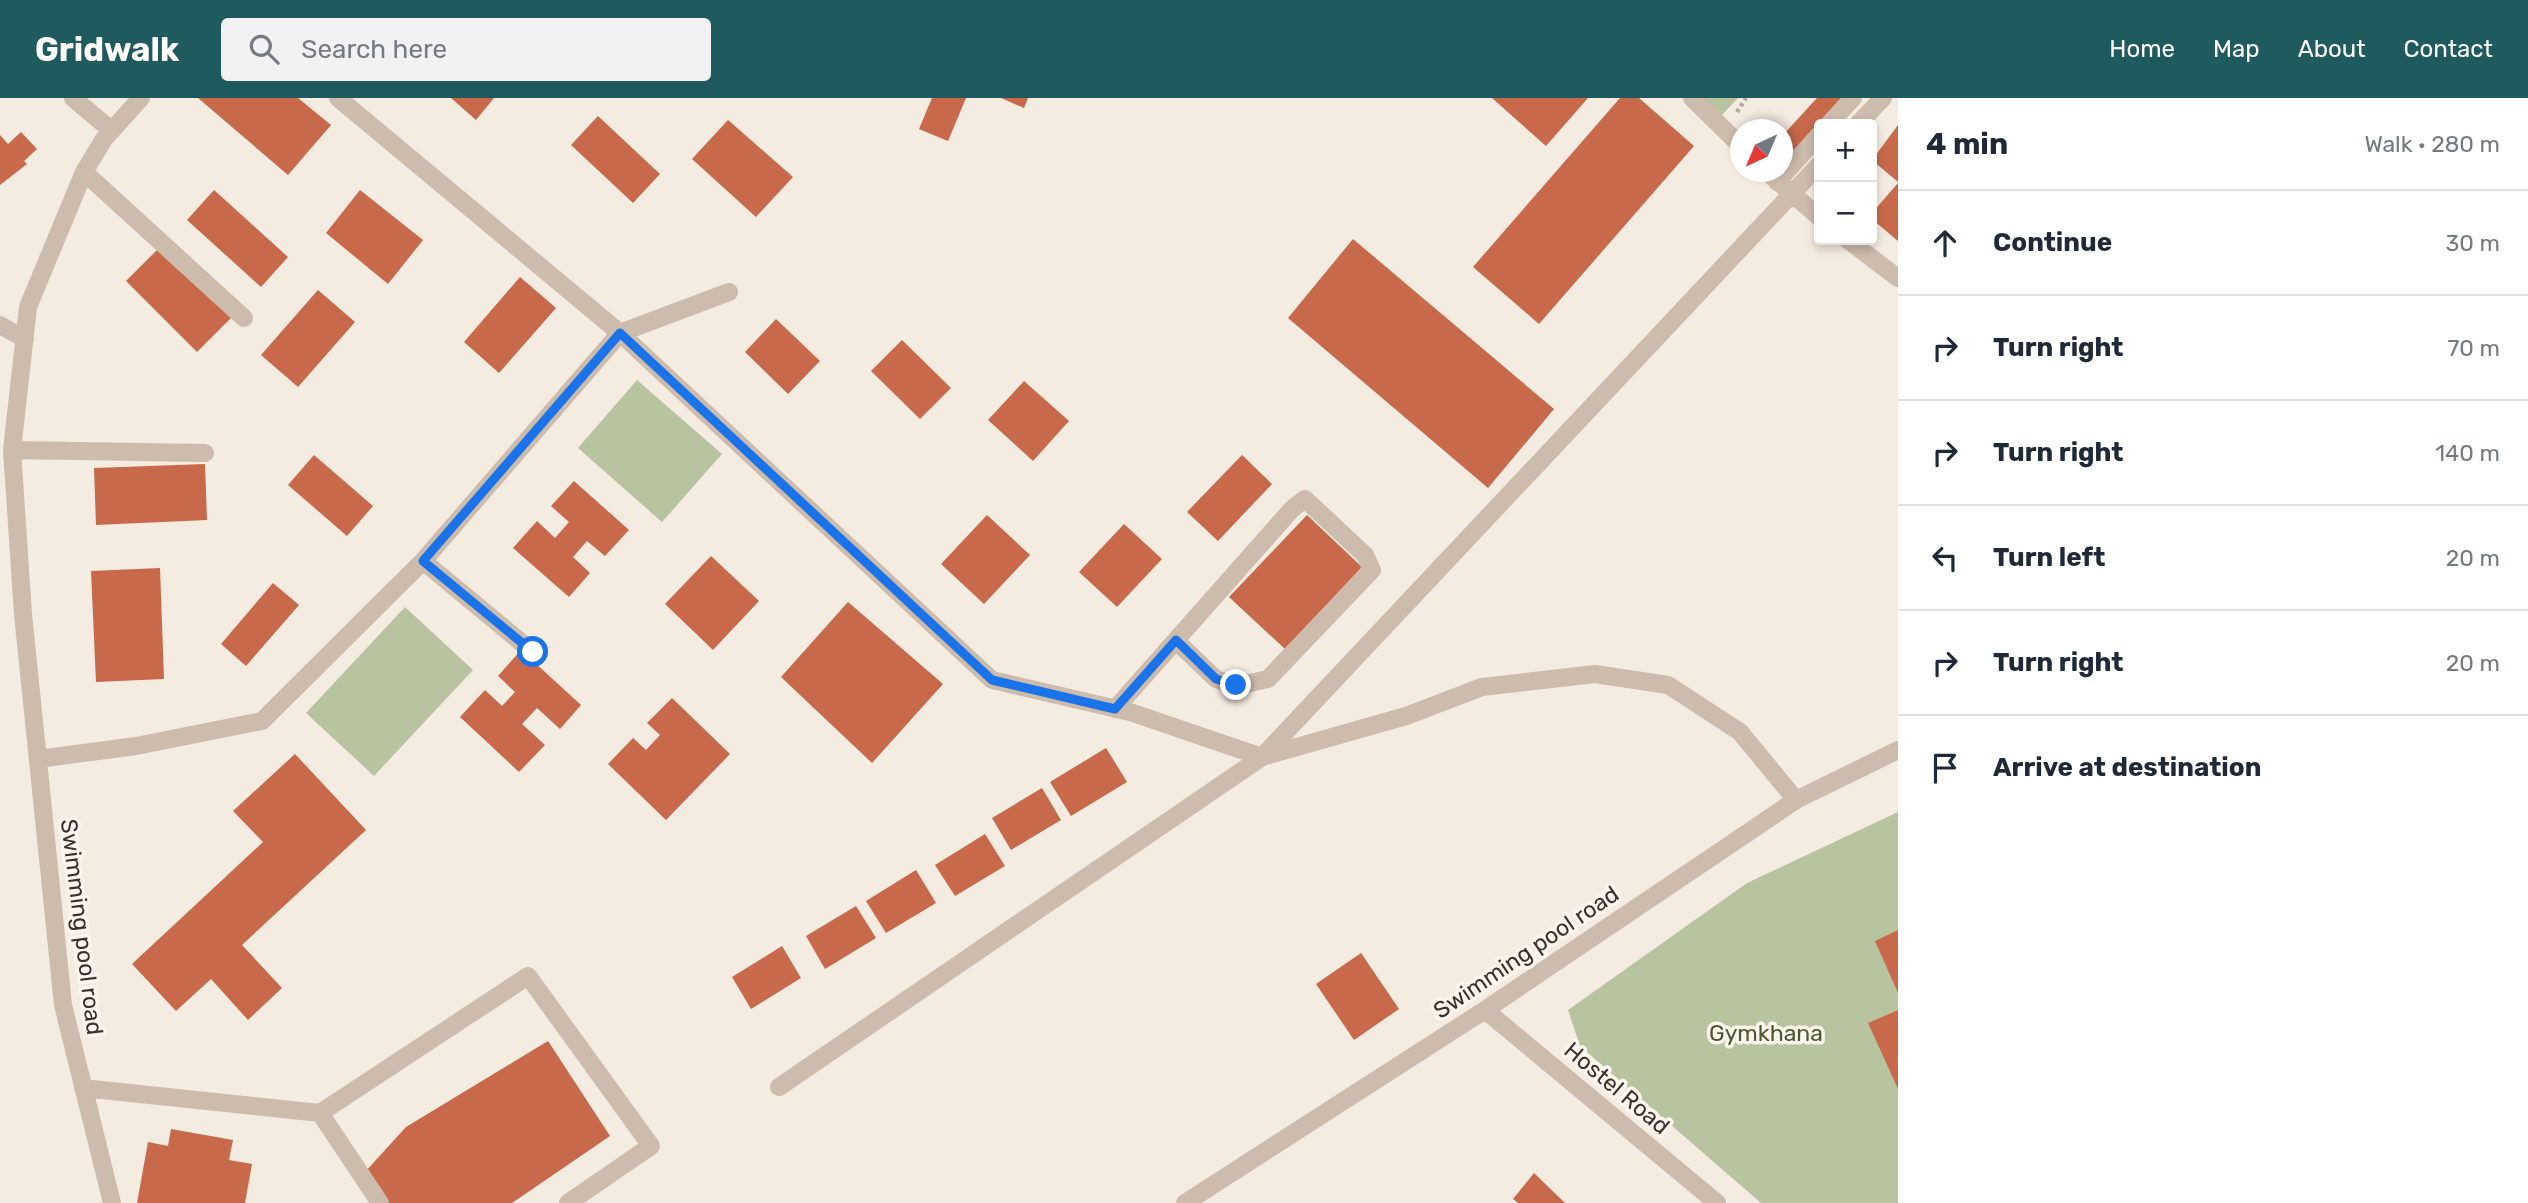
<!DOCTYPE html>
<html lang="en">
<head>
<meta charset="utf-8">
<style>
  :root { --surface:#fff; --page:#f2f2f3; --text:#1f2937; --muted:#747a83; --line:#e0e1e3; --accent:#1f5a5e }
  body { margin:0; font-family:Rubik,sans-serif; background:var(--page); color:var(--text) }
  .controls { position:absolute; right:21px; top:21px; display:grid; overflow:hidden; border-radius:7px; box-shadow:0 4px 10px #0003 }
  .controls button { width:63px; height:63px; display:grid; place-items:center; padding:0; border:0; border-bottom:2px solid var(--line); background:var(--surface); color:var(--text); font:35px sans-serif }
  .compass { position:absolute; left:1730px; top:21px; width:63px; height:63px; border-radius:50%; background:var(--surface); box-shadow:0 4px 10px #0003; rotate:224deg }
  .stop { position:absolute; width:21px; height:21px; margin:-16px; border:5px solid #1a73e8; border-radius:50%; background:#fff }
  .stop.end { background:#1a73e8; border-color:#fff; box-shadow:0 2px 7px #0008 }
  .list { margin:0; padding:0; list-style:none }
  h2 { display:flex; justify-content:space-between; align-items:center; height:91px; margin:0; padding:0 28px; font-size:30px }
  h2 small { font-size:23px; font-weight:400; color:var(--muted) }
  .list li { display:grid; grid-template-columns:46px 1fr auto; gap:21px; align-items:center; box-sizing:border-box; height:105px; padding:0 28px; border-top:2px solid var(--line) }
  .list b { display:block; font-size:26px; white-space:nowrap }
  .list em { font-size:23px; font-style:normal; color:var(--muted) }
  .icon { flex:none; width:38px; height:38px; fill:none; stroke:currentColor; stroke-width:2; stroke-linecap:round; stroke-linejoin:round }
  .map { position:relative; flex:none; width:1898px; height:1105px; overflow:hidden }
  header { display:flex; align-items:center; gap:42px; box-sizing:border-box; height:98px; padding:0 35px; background:var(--accent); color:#fff }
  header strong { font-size:33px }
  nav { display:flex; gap:38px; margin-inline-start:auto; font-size:24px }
  .search { width:490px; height:63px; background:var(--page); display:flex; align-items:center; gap:18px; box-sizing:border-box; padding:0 24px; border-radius:7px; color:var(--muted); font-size:26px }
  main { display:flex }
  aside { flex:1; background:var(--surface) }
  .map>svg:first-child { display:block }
</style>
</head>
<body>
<header>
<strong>Gridwalk</strong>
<div class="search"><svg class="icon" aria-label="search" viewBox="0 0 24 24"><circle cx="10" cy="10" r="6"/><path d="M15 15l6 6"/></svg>Search here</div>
<nav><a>Home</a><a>Map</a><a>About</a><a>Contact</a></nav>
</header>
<main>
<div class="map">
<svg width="1898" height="1105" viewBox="0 0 1898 1105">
  <rect width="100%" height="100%" fill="#f4ebe1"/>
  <path fill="#b8c4a0" d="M1704,0H1738L1722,17Z
    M637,282L722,356L662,424L578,350Z
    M405,509L473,572L374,678L306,615Z
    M1898,714V1105H1761L1580,948L1568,912L1747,785Z"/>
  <path fill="#c8694b" d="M198,0H298L331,27L288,77Z
    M451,0H494L476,22Z
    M932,0H966L948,43L919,31Z
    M1001,0H1028L1024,10Z
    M1492,0H1588L1546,48Z
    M1620,0H1639L1694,48L1539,226L1473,169Z
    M1817,0H1846L1783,69V37Z
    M598,18L660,76L633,105L571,47Z
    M728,22L793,79L756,119L692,61Z
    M1898,27V84L1872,62Z
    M21,34L37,51L24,63L27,66L0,87V37L8,46Z
    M1898,85V143L1872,121V115Z
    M214,92L288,159L261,189L187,122Z
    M360,92L423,142L388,186L326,135Z
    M1353,141L1554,311L1488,390L1288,220Z
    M160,149L232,219L197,254L126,183Z
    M520,179L556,210L499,275L464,244Z
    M318,192L355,224L298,289L261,257Z
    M776,221L820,263L788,296L745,254Z
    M902,242L951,290L920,321L871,273Z
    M1024,283L1069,323L1033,363L988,322Z
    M314,357L373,408L347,438L288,387Z
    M1242,357L1272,386L1218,443L1187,414Z
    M205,366L207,422L96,427L94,370Z
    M574,383L629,432L605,458L587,443L573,459L590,475L569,499L513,450L537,423L555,440L569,424L551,408Z
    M987,417L1030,457L984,506L941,466Z
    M1307,417L1362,469L1285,551L1229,499Z
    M1124,426L1162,461L1117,509L1079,474Z
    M711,458L759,503L713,552L665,506Z
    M160,470L164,581L96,584L91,473Z
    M273,485L299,507L246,568L221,546Z
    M848,504L943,586L872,665L781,579Z
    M521,552L581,607L560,631L537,610L522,626L545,647L519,674L460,619L485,592L502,608L515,594L498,578Z
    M672,600L730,656L666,722L608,666L633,640L646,652L660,637L647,625Z
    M1106,650L1127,684L1071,718L1050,684Z
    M295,656L366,732L242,847L282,890L248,922L211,881L176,913L132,866L263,744L233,713Z
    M1042,690L1061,722L1011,752L992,720Z
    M985,736L1005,768L955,798L935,767Z
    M916,772L936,805L886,835L866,803Z
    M856,808L876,840L825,871L806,838Z
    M1898,832V895L1875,843Z
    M782,848L801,880L751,911L732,879Z
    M1361,855L1399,911L1354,942L1316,886Z
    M1898,912V991L1868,925Z
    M548,943L610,1038L512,1105H384L365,1074L406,1029Z
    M171,1031L233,1042L229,1062L252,1066L245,1105H137L148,1044L168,1048Z
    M1534,1075L1565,1105H1518L1513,1101Z"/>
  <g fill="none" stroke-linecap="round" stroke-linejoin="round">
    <path stroke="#b9a596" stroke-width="4.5" stroke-dasharray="3.5 3.5" stroke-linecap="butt" d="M1737,14L1746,0"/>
    <path stroke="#cdbbac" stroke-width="18" d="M73,0L111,32
      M338,0L620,235L992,582L1130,614L1262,659L1406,618L1482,589L1595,576L1668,587L1740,634L1796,702
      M1692,0L1741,48
      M1829,26L1853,0
      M1858,26L1883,0
      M84,74L244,220
      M1767,74L1819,119
      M1777,84L1819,37
      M1848,142L1898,180
      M0,227L25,241
      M12,352L205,355
      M423,463L533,554
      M1115,611L1292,411L1305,401L1365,457L1372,472L1268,581L1236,588L1216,581L1176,543
      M38,661L136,648L262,623L423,463L620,235L729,194
      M1485,912L1717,1105
      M779,989L1262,659L1819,67
      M83,990L320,1015L528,878L651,1048L568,1105
      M320,1015L380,1105
      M112,1105L63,907L23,516L12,352L28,209L84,74L104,41L141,0
      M1185,1105L1485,912L1796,702L1898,652"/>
  </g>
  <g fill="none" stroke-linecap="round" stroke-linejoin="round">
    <path stroke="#1a73e8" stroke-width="9" d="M533,554L423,463L620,235L992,582L1115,611L1176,542L1216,581L1236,587"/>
  </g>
  <g text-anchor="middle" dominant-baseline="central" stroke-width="7" stroke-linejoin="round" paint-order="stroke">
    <g font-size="23" fill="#3b302b" stroke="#fbf5ee">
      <text transform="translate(82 829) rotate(83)">Swimming pool road</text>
      <text transform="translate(1526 854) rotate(-34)">Swimming pool road</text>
      <text transform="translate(1617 990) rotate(40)">Hostel Road</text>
    </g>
    <g font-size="23" fill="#4a5a2e" stroke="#fbf5ee">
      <text x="1766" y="935">Gymkhana</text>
    </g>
  </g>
</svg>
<div class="controls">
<button>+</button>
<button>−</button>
</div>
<svg class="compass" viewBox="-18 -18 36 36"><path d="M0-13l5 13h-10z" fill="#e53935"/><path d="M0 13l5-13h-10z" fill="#747a83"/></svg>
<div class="stop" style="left:533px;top:554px"></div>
<div class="stop end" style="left:1236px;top:587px"></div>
</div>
<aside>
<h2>4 min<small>Walk · 280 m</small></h2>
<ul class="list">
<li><svg class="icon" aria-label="ahead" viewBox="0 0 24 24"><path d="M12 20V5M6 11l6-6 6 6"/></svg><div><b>Continue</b></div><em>30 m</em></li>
<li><svg class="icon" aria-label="right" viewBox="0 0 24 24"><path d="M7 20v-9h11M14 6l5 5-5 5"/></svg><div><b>Turn right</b></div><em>70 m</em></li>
<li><svg class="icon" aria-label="right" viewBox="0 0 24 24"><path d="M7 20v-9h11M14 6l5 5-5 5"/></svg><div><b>Turn right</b></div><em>140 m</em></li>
<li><svg class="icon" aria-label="left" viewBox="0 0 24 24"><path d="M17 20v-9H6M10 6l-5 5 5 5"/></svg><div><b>Turn left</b></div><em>20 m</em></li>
<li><svg class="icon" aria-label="right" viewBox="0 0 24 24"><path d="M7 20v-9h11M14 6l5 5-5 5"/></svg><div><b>Turn right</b></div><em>20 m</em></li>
<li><svg class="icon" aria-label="arrive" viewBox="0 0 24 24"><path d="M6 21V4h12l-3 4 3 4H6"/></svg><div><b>Arrive at destination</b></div></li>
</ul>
</aside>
</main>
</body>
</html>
